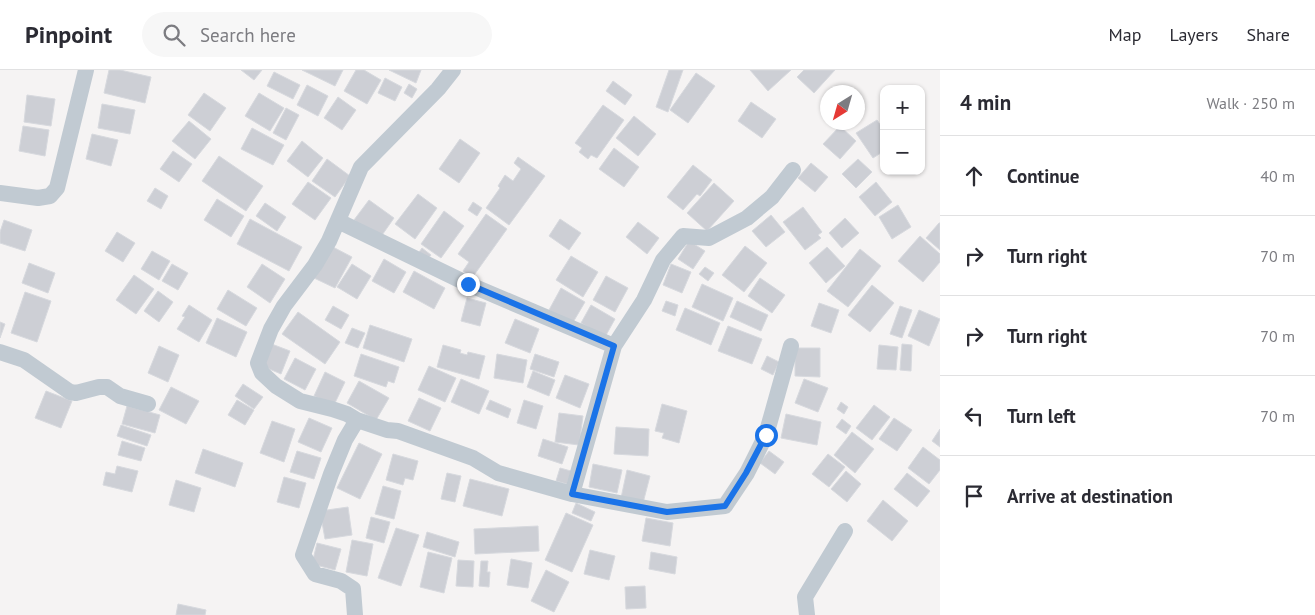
<!DOCTYPE html>
<html lang="en">
<head>
<meta charset="utf-8">
<style>
  :root { --surface:#fff; --page:#f7f7f7; --text:#2b2b33; --muted:#7c7c81; --line:#e1e1e2 }
  body { margin:0; font-family:"PT Sans",sans-serif; background:var(--page); color:var(--text) }
  .controls { position:absolute; right:15px; top:15px; display:grid; overflow:hidden; border-radius:10px; box-shadow:0 1px 4px #0004 }
  .controls button { width:45px; height:45px; display:grid; place-items:center; padding:0; border:0; border-bottom:1px solid var(--line); background:var(--surface); color:var(--text); font:25px sans-serif }
  .compass { position:absolute; left:820px; top:15px; width:45px; height:45px; border-radius:50%; background:var(--surface); box-shadow:0 1px 4px #0004; rotate:217deg }
  .stop { position:absolute; width:15px; height:15px; margin:-11px; border:4px solid #1a73e8; border-radius:50%; background:#fff }
  .stop.end { background:#1a73e8; border-color:#fff; box-shadow:0 1px 5px #0008 }
  .list { margin:0; padding:0; list-style:none }
  h2 { display:flex; justify-content:space-between; align-items:center; height:65px; margin:0; padding:0 20px; font-size:21px }
  h2 small { font-size:16px; font-weight:400; color:var(--muted) }
  .list li { display:grid; grid-template-columns:32px 1fr auto; gap:15px; align-items:center; box-sizing:border-box; height:80px; padding:0 20px; border-top:1px solid var(--line) }
  .list b { display:block; font-size:19px; white-space:nowrap }
  .list em { font-size:16px; font-style:normal; color:var(--muted) }
  .icon { flex:none; width:28px; height:28px; fill:none; stroke:currentColor; stroke-width:2; stroke-linecap:round; stroke-linejoin:round }
  .map { position:relative; flex:none; width:940px; height:545px; overflow:hidden }
  header { display:flex; align-items:center; gap:30px; box-sizing:border-box; height:70px; padding:0 25px; background:var(--surface); border-bottom:1px solid var(--line) }
  header strong { font-size:24px }
  nav { display:flex; gap:28px; margin-inline-start:auto; font-size:18px }
  .search { width:350px; height:45px; background:var(--page); display:flex; align-items:center; gap:12px; box-sizing:border-box; padding:0 18px; border-radius:28px; color:var(--muted); font-size:19px }
  main { display:flex }
  aside { flex:1; background:var(--surface) }
  .map>svg:first-child { display:block }
</style>
</head>
<body>
<header>
<strong>Pinpoint</strong>
<div class="search"><svg class="icon" aria-label="search" viewBox="0 0 24 24"><circle cx="10" cy="10" r="6"/><path d="M15 15l6 6"/></svg>Search here</div>
<nav><a>Map</a><a>Layers</a><a>Share</a></nav>
</header>
<main>
<div class="map">
<svg width="940" height="545" viewBox="0 0 940 545">
  <rect width="100%" height="100%" fill="#f5f3f3"/>
  <path fill="#cdcfd5" stroke="#d7d9de" d="M109,0H120L151,7L145,33L104,23Z
    M241,0H262L254,10Z
    M302,0H343L335,16Z
    M356,0H364L381,10L367,34L344,21Z
    M389,0H421L416,13Z
    M669,0H683L668,42L656,37Z
    M750,0H791L768,21Z
    M804,0H835L814,23L797,7Z
    M274,2L300,15L293,29L267,16Z
    M696,3L715,16L688,53L670,40Z
    M385,8L402,17L395,31L378,23Z
    M613,11L632,25L625,35L606,21Z
    M409,14L417,19L412,28L404,23Z
    M307,15L328,26L318,46L297,35Z
    M204,23L226,38L210,61L188,45Z
    M259,23L284,38L270,61L245,46Z
    M27,25L55,29L51,56L24,52Z
    M338,27L356,40L342,60L324,48Z
    M751,32L776,49L762,68L738,51Z
    M102,34L135,40L130,64L98,58Z
    M603,35L624,50L597,88L591,85L588,89L579,82L582,78L575,73Z
    M286,38L299,45L286,70L273,63Z
    M634,46L656,64L638,86L616,68Z
    M877,50L884,60V81L873,88L856,63Z
    M189,51L211,69L195,89L172,71Z
    M23,56L49,60L45,86L19,81Z
    M840,56L856,71L840,89L823,74Z
    M252,58L284,75L273,95L241,79Z
    M92,64L118,70L111,96L86,89Z
    M460,69L480,83L459,113L439,99Z
    M302,71L323,88L308,107L287,91Z
    M614,78L639,97L624,117L599,99Z
    M173,81L192,94L179,112L160,99Z
    M219,86L263,116L246,141L202,111Z
    M518,87L545,106L509,155L486,138L500,118L498,116L505,105L513,111L521,99L514,93Z
    M327,89L350,106L335,127L312,111Z
    M858,89L872,102L856,118L842,104Z
    M811,93L828,107L815,122L798,108Z
    M693,95L712,110L700,126L697,124L683,140L667,127Z
    M308,112L331,128L315,150L292,134Z
    M876,112L892,132L875,146L859,127Z
    M714,113L734,131L707,161L687,143Z
    M155,118L168,126L161,139L147,131Z
    M418,124L437,138L415,169L395,154Z
    M217,129L244,146L231,167L204,150Z
    M369,130L394,148L380,168L354,150Z
    M473,132L482,138L477,146L468,140Z
    M265,133L286,147L277,161L256,146Z
    M898,135L911,157L892,169L879,147Z
    M803,137L822,162L818,165L821,168L805,180L783,152Z
    M444,141L464,156L441,188L421,174Z
    M486,144L507,159L472,208L463,201L469,192L458,184Z
    M771,145L785,162L766,177L752,161Z
    M845,148L859,163L842,178L829,163Z
    M250,149L302,177L289,201L237,174Z
    M560,149L581,163L569,180L549,166Z
    M4,150L32,160L25,181L0,173V162Z
    M638,152L659,168L647,184L626,167Z
    M939,153H940V180L926,168Z
    M117,162L135,173L123,192L105,181Z
    M920,166L940,184V192L923,212L898,191Z
    M689,171L705,181L693,199L678,189Z
    M331,176L352,187L335,218L314,208Z
    M745,176L767,193L744,222L722,205Z
    M827,177L845,196L826,213L809,193Z
    M422,178L431,185L426,191L417,185Z
    M860,179L881,196L848,237L827,221Z
    M152,181L170,191L159,210L141,199Z
    M571,186L598,202L583,227L556,210Z
    M384,189L406,202L394,223L372,211Z
    M29,193L55,203L48,223L22,213Z
    M172,194L188,203L178,220L162,211Z
    M262,194L285,209L270,233L247,217Z
    M352,194L371,206L357,229L337,217Z
    M671,194L691,202L682,223L663,215Z
    M705,197L714,203L708,211L699,204Z
    M414,201L445,218L434,239L403,222Z
    M134,205L154,219L136,244L116,230Z
    M606,206L628,218L615,242L593,230Z
    M760,208L785,225L772,243L748,226Z
    M702,214L733,228L723,251L692,237Z
    M872,215L894,233L870,262L848,245Z
    M561,218L585,232L572,254L549,240Z
    M228,220L257,238L246,256L217,239Z
    M158,221L173,232L159,252L144,241Z
    M25,222L51,231L37,272L11,263Z
    M467,228L486,233L480,256L461,251Z
    M666,231L678,235L675,246L662,241Z
    M737,231L768,245L761,261L730,247Z
    M819,233L839,240L831,263L811,256Z
    M189,235L212,250L199,272L177,259L185,247L182,246Z
    M591,235L615,249L605,267L581,253Z
    M333,236L349,245L341,259L325,250Z
    M900,236L912,240L902,268L890,264Z
    M685,238L720,253L711,275L676,260Z
    M919,240L940,249L929,276L908,266Z
    M298,242L340,272L325,294L282,264Z
    M217,248L247,262L236,287L206,273Z
    M515,249L539,259L530,283L505,273Z
    M0,252L5,254L0,268Z
    M370,255L412,269L404,292L363,278Z
    M728,256L762,269L752,294L718,281Z
    M352,258L365,263L358,278L345,273Z
    M269,273L290,281L281,304L260,295Z
    M902,274L912,275L911,301L900,300Z
    M443,275L461,280L460,283L467,285L468,282L485,286L479,309L437,297Z
    M879,275L898,277L896,300L877,299Z
    M159,276L179,285L168,312L148,303Z
    M795,278H820V307L795,306Z
    M361,284L399,297L394,313L388,311L386,317L354,306Z
    M497,284L527,290L523,313L494,308Z
    M535,284L559,292L554,307L530,299Z
    M767,286L779,292L773,305L761,299Z
    M295,288L316,299L305,320L284,309Z
    M429,296L456,308L445,332L418,320Z
    M533,301L555,310L549,326L527,317Z
    M325,302L345,312L334,335L314,326Z
    M565,305L589,314L580,338L556,328Z
    M461,309L489,321L479,344L451,332Z
    M804,309L828,318L818,342L795,333Z
    M359,311L389,328L376,350L347,333Z
    M243,314L263,327L254,339L235,326Z
    M171,317L199,331L186,354L159,340Z
    M46,321L72,331L61,358L35,348Z
    M419,328L441,338L430,361L408,351Z
    M237,330L254,340L245,355L228,345Z
    M490,330L511,339L508,348L486,339Z
    M524,330L543,336L536,359L517,353Z
    M841,332L848,337L844,344L837,339Z
    M662,334L687,341L679,373L662,368L664,363L655,361Z
    M874,335L890,347L872,370L856,358Z
    M127,336L160,345L155,363L122,354Z
    M559,343L583,346L579,375L555,372Z
    M786,344L821,352L817,375L781,368Z
    M309,348L332,358L321,382L298,372Z
    M894,348L912,360L897,381L879,369Z
    M842,349L851,356L846,364L836,357Z
    M272,351L295,359L284,392L260,383Z
    M121,355L151,365L147,376L117,366Z
    M616,357L649,359L648,386L614,384Z
    M940,359V377L932,371Z
    M852,362L874,379L855,403L834,385Z
    M543,369L568,377L562,394L538,386Z
    M122,371L145,378L141,391L118,385Z
    M359,373L382,384L360,429L337,418Z
    M923,377L940,390V400L929,414L908,398Z
    M203,379L243,393L235,417L195,403Z
    M297,381L321,388L314,409L290,402Z
    M769,381L784,392L775,404L760,393Z
    M393,384L418,391L413,410L405,408L403,415L386,410Z
    M828,384L845,397L829,417L812,404Z
    M593,394L622,400L617,423L589,417Z
    M117,396L138,401L132,422L103,415L106,402L115,404Z
    M560,398L571,401L567,414L556,411Z
    M627,400L650,406L643,433L621,428Z
    M846,401L861,414L847,432L831,419Z
    M447,403L461,406L455,432L441,429Z
    M907,403L930,421L917,437L894,419Z
    M284,407L306,413L299,438L277,432Z
    M470,409L509,419L502,446L463,436Z
    M176,410L201,418L194,442L169,435Z
    M383,416L401,421L394,449L375,444Z
    M883,430L908,451L892,471L867,451Z
    M576,433L595,442L591,451L572,443Z
    M348,437L352,465L325,469L320,441Z
    M566,443L593,455L572,502L545,490Z
    M371,447L390,452L384,473L366,468Z
    M646,448L673,453L670,476L642,471Z
    M538,456L539,481L475,484L474,459Z
    M396,458L419,465L401,516L378,508Z
    M427,462L459,472L455,487L423,477Z
    M352,470L373,474L367,506L346,502Z
    M317,473L341,479L335,500L312,494Z
    M590,480L615,486L609,510L584,504Z
    M428,482L452,488L444,523L420,517Z
    M651,482L677,487L675,504L649,499Z
    M511,489L532,493L528,518L507,515Z
    M458,490L474,491L473,517L456,516Z
    M481,491H488L487,502H490L489,517L479,516Z
    M546,500L569,512L554,542L531,531Z
    M645,516L646,538L626,539L625,517Z
    M178,534L206,540L205,545H176Z"/>
  <g fill="none" stroke-linecap="round" stroke-linejoin="round">
    <path stroke="#c1cad2" stroke-width="16" d="M453,0L438,19L361,97L329,171L315,195L284,236L271,259L258,293L262,303L276,316L300,331L332,339L347,344L357,350L387,360L398,361L473,388L498,403L572,424L667,442L725,436L747,403L766,365L791,276
      M0,123L38,128L50,126L57,118L86,0
      M338,151L468,214L614,276
      M0,282L24,290L70,322L76,323L99,317H107L120,326L148,334
      M572,424L614,276L644,230L663,190L683,166L709,168L747,148L772,127L793,100
      M355,545L353,519L341,511L315,504L303,485L331,404L345,370L357,350
      M807,545L805,527L845,461"/>
  </g>
  <g fill="none" stroke-linecap="round" stroke-linejoin="round">
    <path stroke="#1a73e8" stroke-width="6" d="M468,214L614,276L572,424L667,442L725,436L746,403L766,365"/>
  </g>
</svg>
<div class="controls">
<button>+</button>
<button>−</button>
</div>
<svg class="compass" viewBox="-18 -18 36 36"><path d="M0-13l5 13h-10z" fill="#e53935"/><path d="M0 13l5-13h-10z" fill="#7c7c81"/></svg>
<div class="stop" style="left:766px;top:365px"></div>
<div class="stop end" style="left:468px;top:214px"></div>
</div>
<aside>
<h2>4 min<small>Walk · 250 m</small></h2>
<ul class="list">
<li><svg class="icon" aria-label="ahead" viewBox="0 0 24 24"><path d="M12 20V5M6 11l6-6 6 6"/></svg><div><b>Continue</b></div><em>40 m</em></li>
<li><svg class="icon" aria-label="right" viewBox="0 0 24 24"><path d="M7 20v-9h11M14 6l5 5-5 5"/></svg><div><b>Turn right</b></div><em>70 m</em></li>
<li><svg class="icon" aria-label="right" viewBox="0 0 24 24"><path d="M7 20v-9h11M14 6l5 5-5 5"/></svg><div><b>Turn right</b></div><em>70 m</em></li>
<li><svg class="icon" aria-label="left" viewBox="0 0 24 24"><path d="M17 20v-9H6M10 6l-5 5 5 5"/></svg><div><b>Turn left</b></div><em>70 m</em></li>
<li><svg class="icon" aria-label="arrive" viewBox="0 0 24 24"><path d="M6 21V4h12l-3 4 3 4H6"/></svg><div><b>Arrive at destination</b></div></li>
</ul>
</aside>
</main>
</body>
</html>
